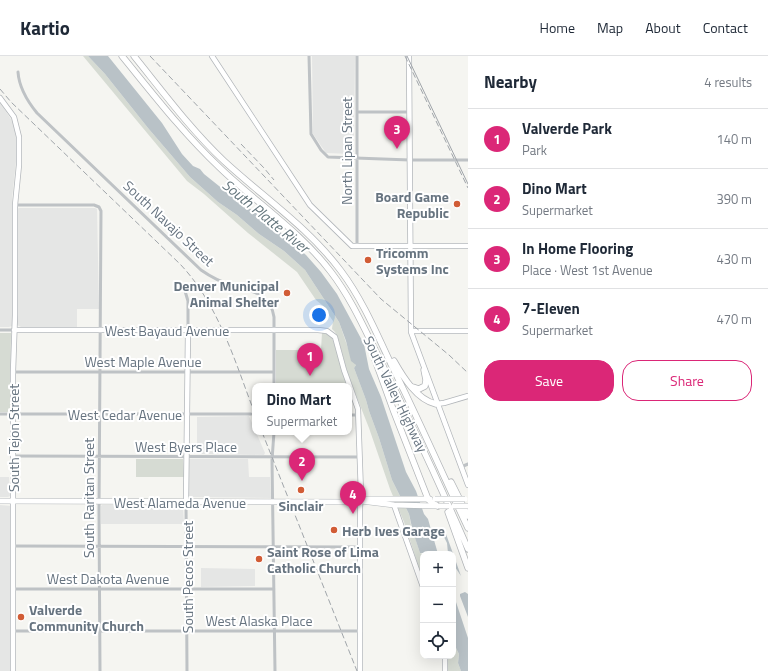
<!DOCTYPE html>
<html lang="en">
<head>
<meta charset="utf-8">
<style>
  :root { --surface:#fff; --page:#f2f2f3; --text:#1f2937; --muted:#747a83; --line:#e0e1e3; --accent:#db2777 }
  body { margin:0; font-family:"Titillium Web",sans-serif; background:var(--page); color:var(--text) }
  .controls { position:absolute; right:12px; bottom:12px; display:grid; overflow:hidden; border-radius:8px; box-shadow:0 4px 16px #0002 }
  .controls button { width:36px; height:36px; display:grid; place-items:center; padding:0; border:0; border-bottom:1px solid var(--line); background:var(--surface); color:var(--text); font:20px sans-serif }
  .you { position:absolute; left:319px; top:259px; width:14px; height:14px; margin:-10px; border:3px solid #fff; border-radius:50%; background:#1a73e8; box-shadow:0 0 0 6px #1a73e833 }
  .badge { display:grid; place-items:center; width:26px; height:26px; border-radius:50%; background:var(--accent); color:#fff; font-size:13px; font-weight:700 }
  .pin { position:absolute; translate:-50% -33px; filter:drop-shadow(0 1px 2px #0008) }
  .pin::after { content:''; position:absolute; top:21px; width:14px; height:12px; background:inherit; clip-path:polygon(0 0,100% 0,50% 100%) }
  .popup { position:absolute; left:252px; top:327px; width:100px; height:52px; box-sizing:border-box; display:grid; place-content:center; border-radius:8px; background:var(--surface); filter:drop-shadow(0 1px 3px #0005); font-size:13px; white-space:nowrap; color:var(--muted) }
  .popup b { font-size:15px; color:var(--text) }
  .popup::after { content:''; position:absolute; left:50%; top:100%; margin-left:-8px; border:8px solid transparent; border-top-color:var(--surface) }
  .list { margin:0; padding:0; list-style:none }
  h2 { display:flex; justify-content:space-between; align-items:center; height:52px; margin:0; padding:0 16px; font-size:17px }
  h2 small { font-size:13px; font-weight:400; color:var(--muted) }
  .list li { display:grid; grid-template-columns:26px 1fr auto; gap:12px; align-items:center; box-sizing:border-box; height:60px; padding:0 16px; border-top:1px solid var(--line) }
  .list b { display:block; font-size:15px; white-space:nowrap }
  .list p { margin:0; font-size:13px; white-space:nowrap; color:var(--muted) }
  .list em { font-size:13px; font-style:normal; color:var(--muted) }
  .actions { display:flex; gap:8px; padding:12px 16px }
  .actions a { flex:1; padding:9px 0; border:1px solid var(--accent); border-radius:16px; text-align:center; font-size:14px; color:var(--accent) }
  .actions .main { background:var(--accent); color:#fff }
  .icon { flex:none; width:22px; height:22px; fill:none; stroke:currentColor; stroke-width:2; stroke-linecap:round; stroke-linejoin:round }
  .map { position:relative; flex:none; width:468px; height:615px; overflow:hidden }
  header { display:flex; align-items:center; gap:24px; box-sizing:border-box; height:56px; padding:0 20px; background:var(--surface); border-bottom:1px solid var(--line) }
  header strong { font-size:19px }
  nav { display:flex; gap:22px; margin-inline-start:auto; font-size:14px }
  main { display:flex }
  aside { flex:1; background:var(--surface) }
  .map>svg:first-child { display:block }
</style>
</head>
<body>
<header>
<strong>Kartio</strong>
<nav><a>Home</a><a>Map</a><a>About</a><a>Contact</a></nav>
</header>
<main>
<div class="map">
<svg width="468" height="615" viewBox="0 0 468 615">
  <rect width="100%" height="100%" fill="#f5f5f1"/>
  <path fill="#e5e6e5" d="M312,0H355L354,95L352,98L326,97L313,78Z
    M0,46L14,68L17,89L16,106L12,142V270L9,271H0Z
    M19,152H95L97,153L99,253H77V271H21L17,269V153Z
    M249,360L265,397L264,399L197,398V361Z
    M190,403H248L249,421H270L271,442L189,441L187,439L188,404Z
    M0,421H9L10,440L8,441H0Z
    M0,449L11,450V615H0Z
    M102,449H181L183,450L184,468H101V450Z
    M201,512L255,513V530L201,531Z"/>
  <path fill="#d6dbd3" d="M83,0H88L105,18L148,72L190,121L218,146L237,159L259,178L284,195L305,214L339,266L348,292L356,309L354,312L366,344L369,355L379,382L392,424L409,458L411,469L420,497L423,498V524L404,466L390,433L369,372L348,319L339,285L335,276L332,273L333,265L322,249L316,244L297,216L248,177L204,138L187,125Z
    M0,277H11L10,356H0Z
    M322,277C327,277 331,279 333,284L347,330H276V294H321Z
    M136,403H183L184,421H136Z
    M453,586L459,598L458,607L461,615H448V600H453Z"/>
  <path fill="#b9c2c7" d="M88,0H108L162,67L182,98L193,110L200,113L204,118L239,146L262,160L306,199L321,216L337,238L364,288L369,313L381,341L406,416L416,435L424,458L428,463L438,498L420,497L413,476L409,458L392,424L379,382L369,355L366,344L354,312L356,309L351,305L346,285L339,266L305,214L284,195L259,178L237,159L218,146L190,121L148,72L105,18Z
    M446,478L461,520L453,508V498L448,497L447,487L443,479Z
    M465,536L468,538V561L460,540V538Z
    M453,537L468,582V615H461L458,607L459,598L453,586Z"/>
  <g fill="none" stroke-linecap="round" stroke-linejoin="round">
    <g stroke="#b3b7bb" stroke-width="6">
      <path id="secondary" d="M212,0L310,149L352,190H468
        M409,0L411,276L468,429
        M0,42L14,61L19,81V109L15,149V259L13,316V615
        M14,274H318L327,275L335,281L344,314L358,353L361,438L360,451V615
        M411,275H468
        M436,348L444,347L468,340
        M186,446L188,274
        M394,449L423,531
        M445,600V615"/>
    </g>
    <g stroke="#b2b6b9" stroke-width="6">
      <path id="primary" d="M0,445L356,446L366,443H430
        M361,445L394,449L436,450"/>
    </g>
    <g stroke="#b3b6b9" stroke-width="7">
      <path id="highway" d="M122,0C153,38 183,77 219,111C255,146 300,175 331,216C351,242 365,274 380,304C411,366 440,429 468,493
        M134,0C163,36 191,74 224,105C263,141 309,172 341,215C362,243 376,276 391,308C418,362 442,417 468,472
        M373,298L394,356L428,443L432,447L438,450
        M394,305C403,321 417,344 436,348
        M413,331L419,333L425,330L426,324L424,314
        M451,426L468,460
        M448,456L468,512"/>
    </g>
    <path stroke="#bec2c5" stroke-width="3" d="M309,0L311,78L321,94L328,101L410,104H468
      M357,0V190
      M18,16C19,31 28,46 37,57L201,214C211,221 220,226 232,229C252,236 270,236 274,261V330
      M357,56H409
      M15,149H94L99,151L101,155L99,455L100,615
      M185,235L188,245V274
      M0,274H14
      M13,316H274
      M0,358H251
      M349,359H359
      M274,376L272,404L275,615
      M12,400L360,401
      M461,411L468,408
      M186,446L187,615
      M13,490L360,491
      M14,533H274
      M14,575H361"/>
    <use href="#secondary" stroke="#fff" stroke-width="4.5"/>
    <use href="#primary" stroke="#fff" stroke-width="5"/>
    <use href="#highway" stroke="#fff" stroke-width="5.5"/>
    <path stroke="#a0a5aa" stroke-width="1" d="M407,0L468,128"/>
    <path stroke="#a0a5aa" stroke-width="1" stroke-dasharray="6 3" stroke-linecap="butt" d="M150,0L381,243L449,299L468,317
      M405,0L468,132
      M0,33L11,46L180,208C219,249 235,306 255,358
      M241,88L264,112L274,124
      M262,376L357,615"/>
    <g stroke="#b2b6b9" stroke-width="6" stroke-linecap="butt">
      <path id="primary-bridge" d="M435,443H465
        M438,450H449
        M454,450H468"/>
    </g>
    <use href="#primary-bridge" stroke="#fff" stroke-width="5"/>
  </g>
  <g fill="#d15c35" stroke="#fff" stroke-width="1.5">
    <circle cx="457" cy="148" r="4"/>
    <circle cx="368" cy="204" r="4"/>
    <circle cx="287" cy="237" r="4"/>
    <circle cx="301" cy="434" r="4"/>
    <circle cx="334" cy="474" r="4"/>
    <circle cx="259" cy="503" r="4"/>
    <circle cx="21" cy="561" r="4"/>
  </g>
  <g text-anchor="middle" dominant-baseline="central" stroke-width="4" stroke-linejoin="round" paint-order="stroke">
    <g font-size="14" fill="#677480" stroke="#fff">
      <text transform="translate(346 95) rotate(-90)">North Lipan Street</text>
      <text transform="translate(169 167) rotate(43)">South Navajo Street</text>
      <text x="167" y="274">West Bayaud Avenue</text>
      <text x="143" y="305">West Maple Avenue</text>
      <text transform="translate(396 338) rotate(64)">South Valley Highway</text>
      <text x="125" y="358">West Cedar Avenue</text>
      <text transform="translate(13 382) rotate(-90)">South Tejon Street</text>
      <text x="186" y="390">West Byers Place</text>
      <text transform="translate(88 442) rotate(-90)">South Raritan Street</text>
      <text x="180" y="446">West Alameda Avenue</text>
      <text transform="translate(187 521) rotate(-90)">South Pecos Street</text>
      <text x="108" y="522">West Dakota Avenue</text>
      <text x="259" y="564">West Alaska Place</text>
    </g>
    <g font-size="14" font-weight="bold" fill="#677480" stroke="#fff" text-anchor="start">
      <text x="449" y="140" text-anchor="end">Board Game<tspan x="449" dy="16">Republic</tspan></text>
      <text x="376" y="196">Tricomm<tspan x="376" dy="16">Systems Inc</tspan></text>
      <text x="279" y="229" text-anchor="end">Denver Municipal<tspan x="279" dy="16">Animal Shelter</tspan></text>
      <text x="301" y="449" text-anchor="middle">Sinclair</text>
      <text x="342" y="474">Herb Ives Garage</text>
      <text x="267" y="495">Saint Rose of Lima<tspan x="267" dy="16">Catholic Church</tspan></text>
      <text x="29" y="553">Valverde<tspan x="29" dy="16">Community Church</tspan></text>
    </g>
    <g font-size="15" font-style="italic" fill="#63757c" stroke="#fff">
      <text transform="translate(266 160) rotate(39)">South Platte River</text>
    </g>
  </g>
</svg>
<div class="controls">
<button>+</button>
<button>−</button>
<button><svg class="icon" aria-label="locate" viewBox="0 0 24 24"><circle cx="12" cy="12" r="6"/><path d="M12 2v4M12 18v4M2 12h4M18 12h4"/></svg></button>
</div>
<div class="you"></div>
<div class="pin badge" style="left:310px;top:320px">1</div>
<div class="pin badge" style="left:302px;top:425px">2</div>
<div class="popup"><b>Dino Mart</b>Supermarket</div>
<div class="pin badge" style="left:397px;top:93px">3</div>
<div class="pin badge" style="left:353px;top:458px">4</div>
</div>
<aside>
<h2>Nearby<small>4 results</small></h2>
<ul class="list">
<li><span class="badge">1</span><div><b>Valverde Park</b><p>Park</p></div><em>140 m</em></li>
<li><span class="badge">2</span><div><b>Dino Mart</b><p>Supermarket</p></div><em>390 m</em></li>
<li><span class="badge">3</span><div><b>In Home Flooring</b><p>Place · West 1st Avenue</p></div><em>430 m</em></li>
<li><span class="badge">4</span><div><b>7-Eleven</b><p>Supermarket</p></div><em>470 m</em></li>
</ul>
<div class="actions"><a class="main">Save</a><a>Share</a></div>
</aside>
</main>
</body>
</html>
